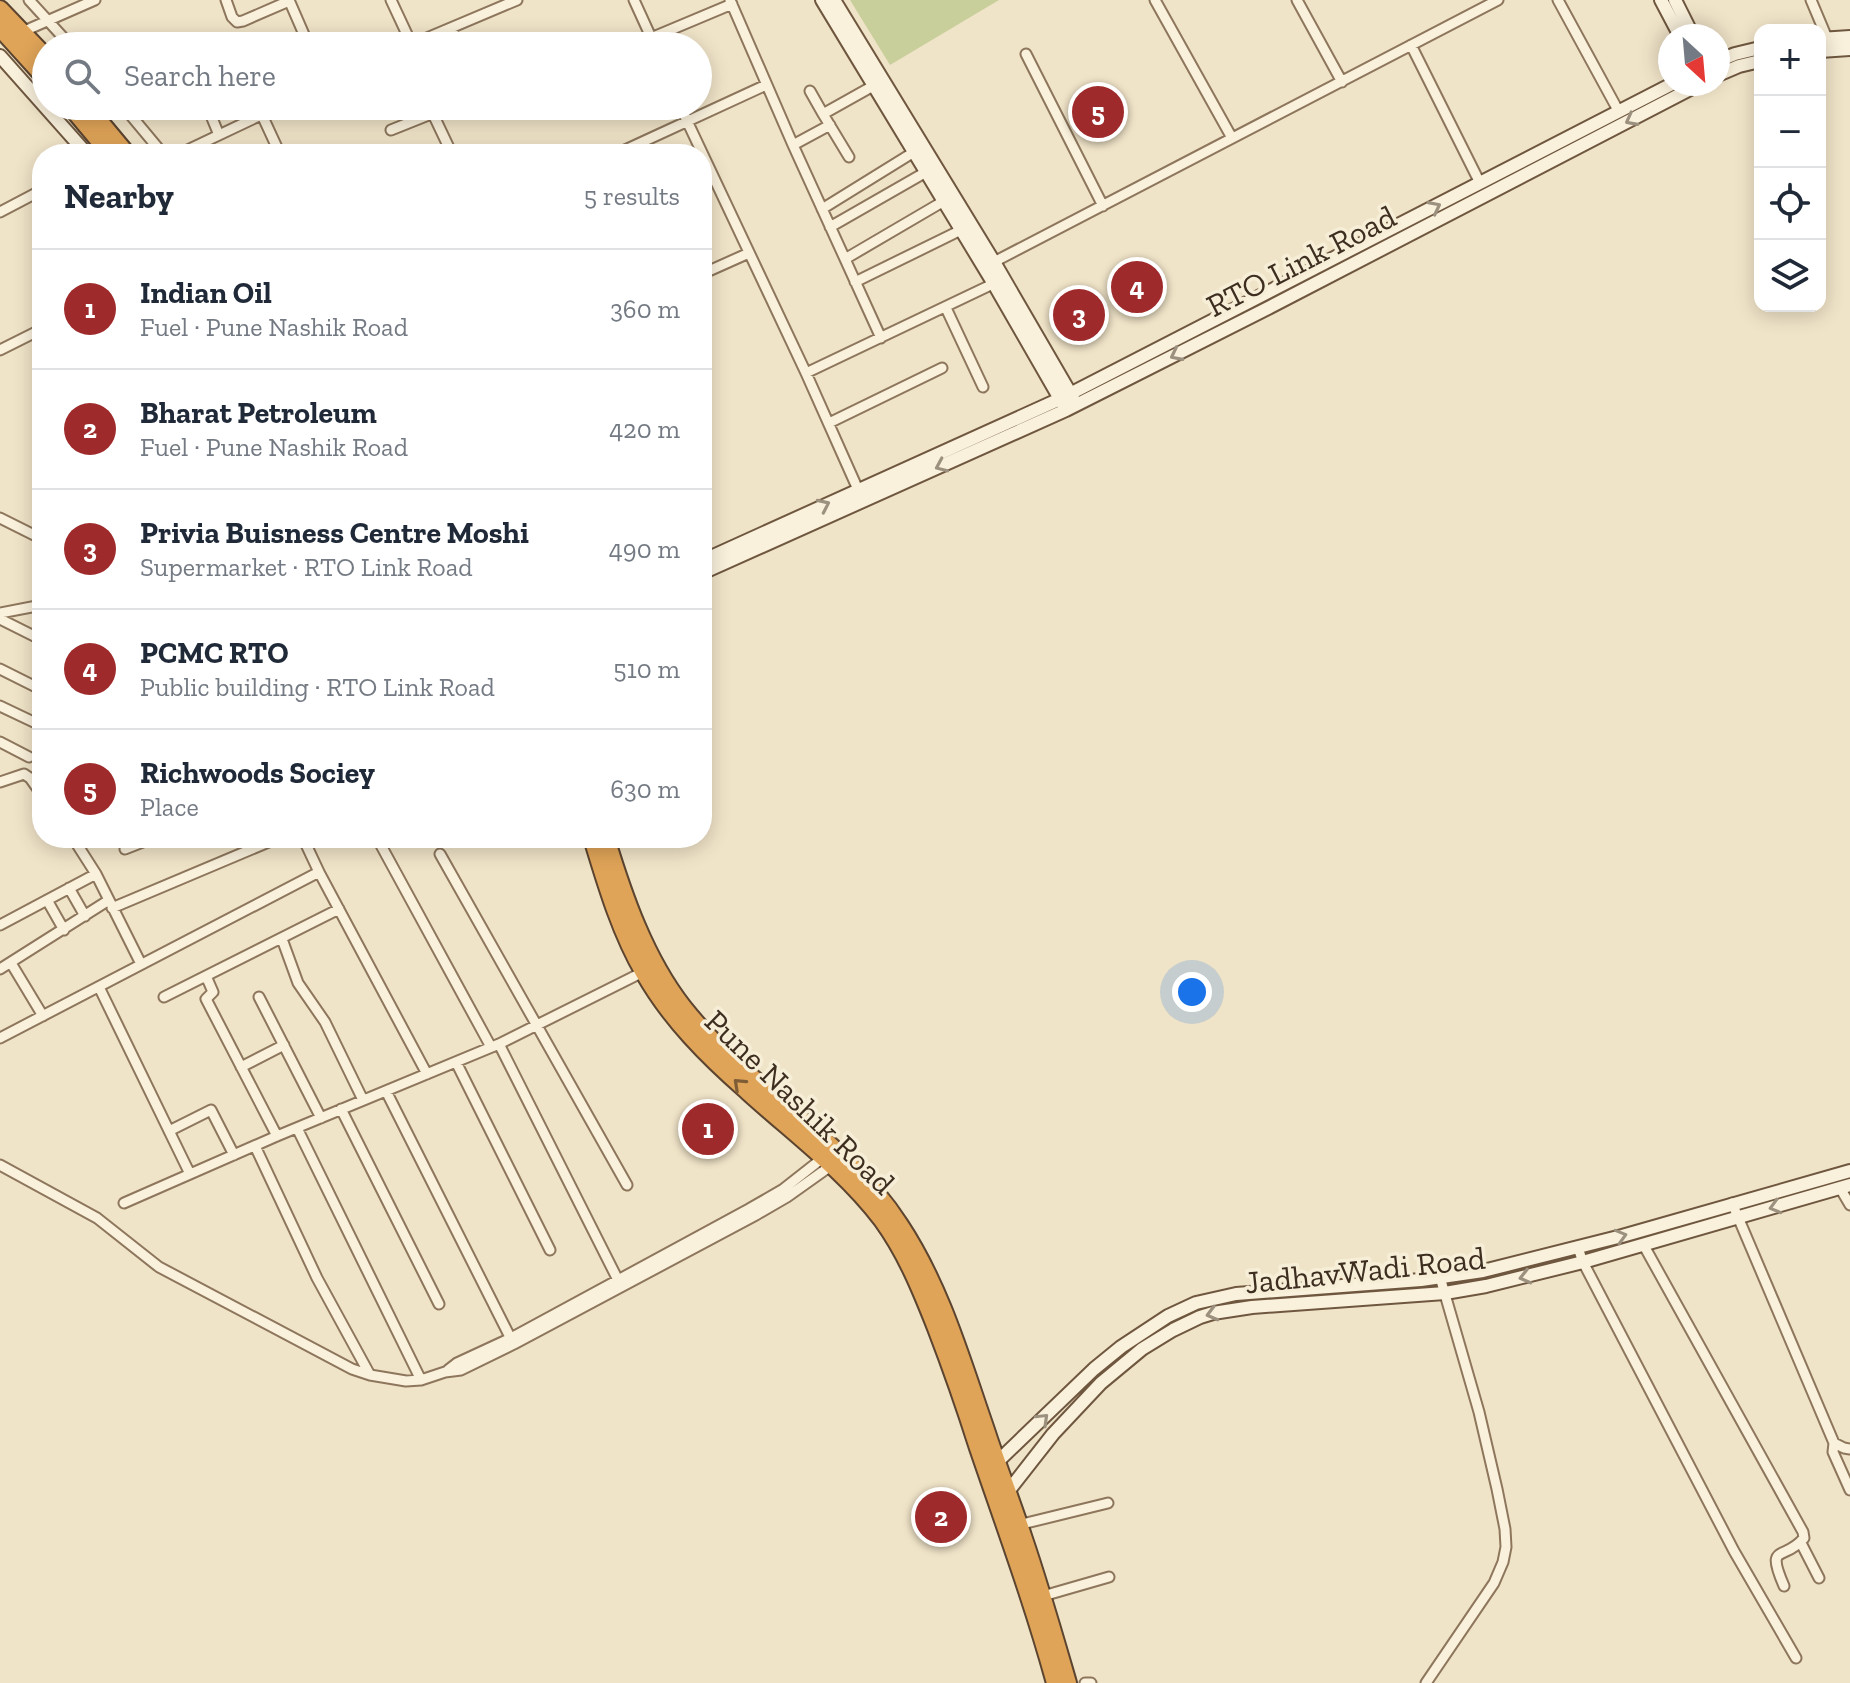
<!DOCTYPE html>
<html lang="en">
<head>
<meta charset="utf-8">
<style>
  :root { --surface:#fff; --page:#f2f2f3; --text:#1f2937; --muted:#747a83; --line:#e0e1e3; --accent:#9e2a2b }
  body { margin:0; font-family:"Zilla Slab",serif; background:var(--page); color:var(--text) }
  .controls { position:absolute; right:24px; top:24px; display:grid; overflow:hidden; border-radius:16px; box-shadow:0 4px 20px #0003 }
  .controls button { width:72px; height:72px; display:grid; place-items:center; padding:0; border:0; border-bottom:2px solid var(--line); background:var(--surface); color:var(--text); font:40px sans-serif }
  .compass { position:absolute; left:1658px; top:24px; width:72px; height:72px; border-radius:50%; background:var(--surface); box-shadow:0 4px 20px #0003; rotate:154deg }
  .you { position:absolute; left:1192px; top:992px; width:28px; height:28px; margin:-20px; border:6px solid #fff; border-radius:50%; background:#1a73e8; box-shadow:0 0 0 12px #1a73e833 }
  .badge { display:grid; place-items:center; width:52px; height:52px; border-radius:50%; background:var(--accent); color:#fff; font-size:26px; font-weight:700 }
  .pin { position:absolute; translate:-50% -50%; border:4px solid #fff; box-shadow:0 2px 8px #0006 }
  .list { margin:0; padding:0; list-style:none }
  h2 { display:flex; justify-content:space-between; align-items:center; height:104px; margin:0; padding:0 32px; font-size:34px }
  h2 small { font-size:26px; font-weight:400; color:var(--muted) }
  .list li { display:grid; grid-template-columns:52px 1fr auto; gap:24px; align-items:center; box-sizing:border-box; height:120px; padding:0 32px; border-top:2px solid var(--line) }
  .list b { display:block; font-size:30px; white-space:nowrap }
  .list p { margin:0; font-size:26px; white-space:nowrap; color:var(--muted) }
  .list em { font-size:26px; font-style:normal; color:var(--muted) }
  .icon { flex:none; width:44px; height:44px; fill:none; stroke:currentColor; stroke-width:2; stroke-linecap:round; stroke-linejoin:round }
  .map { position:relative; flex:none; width:1850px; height:1683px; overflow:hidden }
  .search { position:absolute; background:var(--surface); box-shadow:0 4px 20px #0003; left:32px; top:32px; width:680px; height:88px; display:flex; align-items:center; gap:20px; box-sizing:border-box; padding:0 28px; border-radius:44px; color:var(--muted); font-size:30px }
  .panel { position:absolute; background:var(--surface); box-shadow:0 4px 20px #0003; left:32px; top:144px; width:680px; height:704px; border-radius:32px }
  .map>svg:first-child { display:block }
</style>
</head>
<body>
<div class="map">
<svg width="1850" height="1683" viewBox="0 0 1850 1683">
  <rect width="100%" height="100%" fill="#f0e4c8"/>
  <path fill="#c9cf9b" d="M850,0H999L890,65Z"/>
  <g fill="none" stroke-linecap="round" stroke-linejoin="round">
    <g stroke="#8d765c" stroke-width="13">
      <path id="street" d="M29,0L71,46
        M226,0L232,17L237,22L243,21L289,1
        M289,0L309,46
        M391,0L412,45
        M634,0L655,46
        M730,0L793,145L881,338
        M1155,0L1232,138
        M1297,0L1342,82
        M1558,0L1619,112
        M1811,0L1827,38
        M451,28L460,46
        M22,32L95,0
        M651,38L732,4
        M1411,45L1480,183
        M408,46L517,0
        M1026,54L1103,206
        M810,91L823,114
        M123,106L163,154
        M207,106L219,135
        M680,106L806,373L860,494
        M433,114L452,154
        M262,115L280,154
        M391,130L451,106
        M793,145L830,125
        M179,154L280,106
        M619,154L625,150L766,85
        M849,157L823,114L873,86
        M822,209L914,152
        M0,212L42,190
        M830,227L926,172
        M845,259L944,201
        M990,264L1498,0
        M702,274L749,253
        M855,282L961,230
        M946,308L983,387
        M0,350L42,329
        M806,373L997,282
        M829,423L942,368
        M0,518L42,539
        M0,613L42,605
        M0,619L42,640
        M0,669L42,690
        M0,706L42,726
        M0,742L29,757
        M0,782L24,774L30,778L42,795
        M73,838L96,874L141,964
        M377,838L491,1047
        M125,849L153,838
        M440,854L627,1185
        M319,872L427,1074
        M69,888L85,916
        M47,900L64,930
        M112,908L278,838
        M0,925L96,874
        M282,939L298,983L325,1022L363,1100
        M11,963L43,1016
        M0,969L109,900
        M206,976L213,992L206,999L277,1136
        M99,987L190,1174
        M164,997L339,909
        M259,997L321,1118
        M0,1038L319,872L303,838
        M499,1044L620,1284
        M456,1062L550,1250
        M241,1067L284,1045
        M386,1091L512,1341
        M341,1109L439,1304
        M297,1128L421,1380
        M169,1131L211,1110L234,1155
        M255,1146L317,1278L370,1375
        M0,1165L97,1218L159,1267L352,1369L370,1375L406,1381L421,1380L445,1372L461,1370L514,1344L756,1215L787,1197L832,1165
        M1840,1188L1850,1205
        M124,1203L277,1136L499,1044L643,972
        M1732,1203L1834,1443L1844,1448L1850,1449
        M1643,1244L1803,1532L1804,1538C1784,1562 1765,1542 1784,1586
        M1578,1248L1583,1262L1734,1551L1796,1658
        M448,1370L457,1363L511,1338L749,1209L782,1190L824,1157
        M1834,1443L1833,1452L1850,1490
        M1018,1525L1108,1503
        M1801,1543L1819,1578
        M1043,1596L1109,1577
        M1085,1683H1091
        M1426,1683L1494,1583L1503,1562L1506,1547L1505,1529L1497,1489L1479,1412L1440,1277"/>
    </g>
    <g stroke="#6f573f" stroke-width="16">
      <path id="secondary" d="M822,0L994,284L1063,404
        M834,0L994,262L1073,398
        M1661,0L1680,36
        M1675,0L1693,36
        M1820,39L1850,37
        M1820,51L1850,49
        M0,56L87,154
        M1718,61L1735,54L1760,48
        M1718,75L1739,66L1760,61
        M702,561L1060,399L1672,84
        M702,573L1066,410L1270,307L1700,84
        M992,1467L1094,1369L1121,1347L1168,1316L1196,1303L1236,1294L1421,1280L1483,1271L1622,1236L1850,1171
        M1003,1498L1053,1434L1101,1383L1142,1349L1173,1330L1200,1317L1213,1313L1252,1307L1445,1293L1486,1286L1583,1262L1850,1185"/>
    </g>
    <g stroke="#5b4430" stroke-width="20">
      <path id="highway" d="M0,9L46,57
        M0,28L46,79
        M70,106L110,154
        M87,106L127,154
        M592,838C606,884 620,932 644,973C670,1019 708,1057 747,1091C793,1133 844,1170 882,1220C906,1253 921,1290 936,1328C951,1367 965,1407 978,1448C1005,1527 1033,1603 1055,1683
        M606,838C624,897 645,958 683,1007C747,1088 844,1138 900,1225C941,1287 962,1361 986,1430C998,1467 1012,1502 1024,1539C1040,1586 1054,1635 1068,1683"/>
    </g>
    <use href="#street" stroke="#faf1dc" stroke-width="9"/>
    <use href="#secondary" stroke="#faf1dc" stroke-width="12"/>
    <use href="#highway" stroke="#e0a458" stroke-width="16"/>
  </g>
  <defs><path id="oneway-chevron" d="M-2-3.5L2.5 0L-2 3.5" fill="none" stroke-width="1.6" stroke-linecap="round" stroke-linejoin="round" transform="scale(2)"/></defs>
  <g stroke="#9c907e">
    <use href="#oneway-chevron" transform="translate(1631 120) rotate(152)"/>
    <use href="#oneway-chevron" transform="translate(1435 207) rotate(-27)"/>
    <use href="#oneway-chevron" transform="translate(1176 355) rotate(153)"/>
    <use href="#oneway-chevron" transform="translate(941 466) rotate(156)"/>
    <use href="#oneway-chevron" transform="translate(824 505) rotate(-25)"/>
    <use href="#oneway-chevron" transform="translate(1775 1207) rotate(164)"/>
    <use href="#oneway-chevron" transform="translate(1621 1236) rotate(-16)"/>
    <use href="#oneway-chevron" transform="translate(1525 1277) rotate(166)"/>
    <use href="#oneway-chevron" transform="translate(1212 1314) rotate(165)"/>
    <use href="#oneway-chevron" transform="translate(1043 1419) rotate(-44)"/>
  </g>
  <use stroke="#7e5d36" href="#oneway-chevron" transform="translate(739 1084) rotate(-137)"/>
  <g text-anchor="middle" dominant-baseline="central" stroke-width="7" stroke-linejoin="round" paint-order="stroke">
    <g font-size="32" fill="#3d2e20" stroke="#f7eed8">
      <text transform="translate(1301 261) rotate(-27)">RTO Link Road</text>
      <text transform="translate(800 1102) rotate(44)">Pune Nashik Road</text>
      <text transform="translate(1365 1270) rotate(-6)">JadhavWadi Road</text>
    </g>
  </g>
</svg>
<div class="controls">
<button>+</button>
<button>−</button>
<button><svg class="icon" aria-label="locate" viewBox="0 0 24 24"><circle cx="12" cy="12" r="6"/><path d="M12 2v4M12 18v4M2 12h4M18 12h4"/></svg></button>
<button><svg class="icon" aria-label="layers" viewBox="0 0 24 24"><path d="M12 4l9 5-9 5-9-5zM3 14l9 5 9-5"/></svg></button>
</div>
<svg class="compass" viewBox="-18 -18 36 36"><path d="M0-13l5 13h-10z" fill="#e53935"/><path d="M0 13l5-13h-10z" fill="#747a83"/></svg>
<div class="you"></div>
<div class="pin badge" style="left:708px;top:1129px">1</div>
<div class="pin badge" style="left:941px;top:1517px">2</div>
<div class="pin badge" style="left:1079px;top:315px">3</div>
<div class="pin badge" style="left:1137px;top:287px">4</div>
<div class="pin badge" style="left:1098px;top:112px">5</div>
<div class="search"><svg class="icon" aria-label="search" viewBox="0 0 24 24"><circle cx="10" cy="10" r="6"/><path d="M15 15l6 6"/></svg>Search here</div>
<section class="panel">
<h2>Nearby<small>5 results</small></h2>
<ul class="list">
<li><span class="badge">1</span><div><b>Indian Oil</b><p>Fuel · Pune Nashik Road</p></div><em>360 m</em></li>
<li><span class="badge">2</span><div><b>Bharat Petroleum</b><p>Fuel · Pune Nashik Road</p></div><em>420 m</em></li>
<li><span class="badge">3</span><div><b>Privia Buisness Centre Moshi</b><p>Supermarket · RTO Link Road</p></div><em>490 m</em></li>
<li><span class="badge">4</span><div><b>PCMC RTO</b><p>Public building · RTO Link Road</p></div><em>510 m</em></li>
<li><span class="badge">5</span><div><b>Richwoods Sociey</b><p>Place</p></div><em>630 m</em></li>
</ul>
</section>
</div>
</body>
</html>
